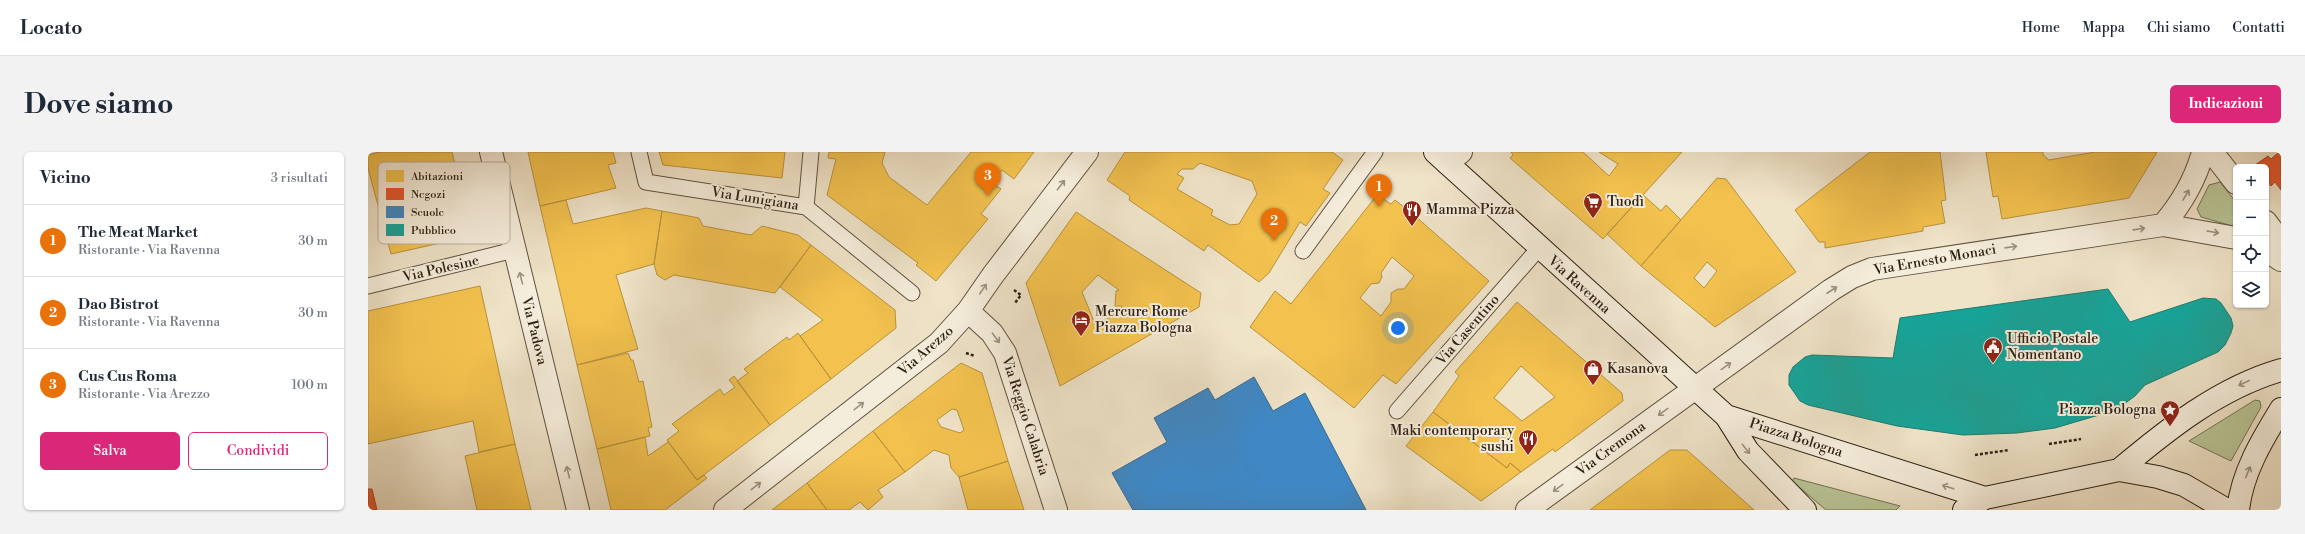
<!DOCTYPE html>
<html lang="it">
<head>
<meta charset="utf-8">
<style>
  :root { --surface:#fff; --page:#f2f2f3; --text:#1f2937; --muted:#747a83; --line:#e0e1e3; --accent:#db2777 }
  body { margin:0; font-family:"Libre Bodoni",serif; background:var(--page); color:var(--text) }
  .controls { position:absolute; right:12px; top:12px; display:grid; overflow:hidden; border-radius:6px; box-shadow:0 1px 3px #0004 }
  .controls button { width:36px; height:36px; display:grid; place-items:center; padding:0; border:0; border-bottom:1px solid var(--line); background:var(--surface); color:var(--text); font:20px sans-serif }
  .you { position:absolute; left:1030px; top:176px; width:14px; height:14px; margin:-10px; border:3px solid #fff; border-radius:50%; background:#1a73e8; box-shadow:0 0 0 6px #1a73e833 }
  .badge { display:grid; place-items:center; width:26px; height:26px; border-radius:50%; background:var(--accent); color:#fff; font-size:13px; font-weight:700 }
  .pin { position:absolute; translate:-50% -33px; filter:drop-shadow(0 1px 2px #0008) }
  .pin::after { content:''; position:absolute; top:21px; width:14px; height:12px; background:inherit; clip-path:polygon(0 0,100% 0,50% 100%) }
  .list { margin:0; padding:0; list-style:none }
  h2 { display:flex; justify-content:space-between; align-items:center; height:52px; margin:0; padding:0 16px; font-size:17px }
  h2 small { font-size:13px; font-weight:400; color:var(--muted) }
  .list li { display:grid; grid-template-columns:26px 1fr auto; gap:12px; align-items:center; box-sizing:border-box; height:72px; padding:0 16px; border-top:1px solid var(--line) }
  .list b { display:block; font-size:15px; white-space:nowrap }
  .list p { margin:0; font-size:13px; white-space:nowrap; color:var(--muted) }
  .list em { font-size:13px; font-style:normal; color:var(--muted) }
  .actions { display:flex; gap:8px; padding:12px 16px }
  .actions a { flex:1; padding:9px 0; border:1px solid var(--accent); border-radius:6px; text-align:center; font-size:14px; color:var(--accent) }
  .actions .main { background:var(--accent); color:#fff }
  .icon { flex:none; width:22px; height:22px; fill:none; stroke:currentColor; stroke-width:2; stroke-linecap:round; stroke-linejoin:round }
  .map { position:relative; flex:none; width:1913px; height:358px; overflow:hidden; border-radius:6px }
  header { display:flex; align-items:center; gap:24px; box-sizing:border-box; height:56px; padding:0 20px; background:var(--surface); border-bottom:1px solid var(--line) }
  header strong { font-size:19px }
  nav { display:flex; gap:22px; margin-inline-start:auto; font-size:14px }
  .intro { display:flex; align-items:center; justify-content:space-between; box-sizing:border-box; height:96px; padding:0 24px }
  h1 { margin:0; font-size:28px }
  .button { padding:10px 18px; border-radius:6px; background:var(--accent); color:#fff; font-size:14px; font-weight:700 }
  main { display:flex; gap:24px; padding:0 24px }
  aside { flex:1; background:var(--surface); border-radius:6px; box-shadow:0 1px 3px #0004 }
  .map>svg:first-child { display:block }
</style>
</head>
<body>
<header>
<strong>Locato</strong>
<nav><a>Home</a><a>Mappa</a><a>Chi siamo</a><a>Contatti</a></nav>
</header>
<div class="intro"><h1>Dove siamo</h1><a class="button">Indicazioni</a></div>
<main>
<aside>
<h2>Vicino<small>3 risultati</small></h2>
<ul class="list">
<li><span class="badge" style="background:#e8710a">1</span><div><b>The Meat Market</b><p>Ristorante · Via Ravenna</p></div><em>30 m</em></li>
<li><span class="badge" style="background:#e8710a">2</span><div><b>Dao Bistrot</b><p>Ristorante · Via Ravenna</p></div><em>30 m</em></li>
<li><span class="badge" style="background:#e8710a">3</span><div><b>Cus Cus Roma</b><p>Ristorante · Via Arezzo</p></div><em>100 m</em></li>
</ul>
<div class="actions"><a class="main">Salva</a><a>Condividi</a></div>
</aside>
<div class="map">
<svg width="1913" height="358" viewBox="0 0 1913 358">
  <rect width="100%" height="100%" fill="#efe3c8"/>
  <filter id="stains"><feTurbulence type="fractalNoise" baseFrequency=".005" numOctaves="4"/><feColorMatrix values="0 0 0 0 .2 0 0 0 0 .09 0 0 0 0 .02 0 0 0 .5 -.17"/></filter>
  <radialGradient id="worn" r=".72"><stop offset=".6" stop-color="#630" stop-opacity="0"/><stop offset="1" stop-color="#630" stop-opacity=".3"/></radialGradient>
  <path fill="#b9c496" stroke="#737254" d="M1852,30L1868,50V75L1833,65L1829,57L1841,33Z
    M1887,248L1892,249L1893,255L1863,309L1821,289Z
    M1426,326L1532,354L1528,358H1458L1424,329Z"/>
  <path fill="#f2c14e" stroke="#b7913c" fill-rule="evenodd" d="M12,0H84L104,84L23,102L0,16V3Z
    M160,0H245L248,11L240,13L248,36L172,54Z
    M291,0H417L414,26L295,13Z
    M461,0H517L514,11L521,25L559,53L603,0H666L646,27L634,18L623,31L633,37L613,62L620,67L568,129L548,113L550,111L459,43L468,7L460,6Z
    M757,0H964L975,8L955,37L962,41L938,74L932,70L901,121L891,130L840,93L836,99L761,48L762,44L739,28ZM832,11L884,29L889,42L871,72L862,73L843,63L845,58L809,37L816,26L809,22L814,17H825Z
    M1143,0H1215L1241,24L1250,12L1231,0H1314L1235,87L1142,6L1145,3Z
    M1502,0H1572L1578,48L1573,49L1577,71L1555,75V79L1457,96V90H1451L1427,58Z
    M1618,0H1675V3L1681,8L1727,0H1789L1761,46L1634,67L1630,44L1625,45Z
    M1349,26L1358,27L1428,120L1347,175L1273,114ZM1339,110L1349,119L1336,136L1326,126Z
    M1009,43L1023,52L1027,48L1046,63L1121,129L1028,232L1015,223L986,256L882,175L907,139L923,152ZM1024,105L1046,124L1036,137H1030L1023,141V150L1013,164L992,146L1003,132L1011,131L1014,125L1013,121Z
    M1275,43L1293,59L1298,53L1313,68L1273,114L1239,82Z
    M198,48L205,72L278,56L294,59L286,112L248,123L270,197L209,213L172,54Z
    M294,59L331,66L335,74L383,83L394,74L430,83L443,93L407,141L306,123L297,128L289,123L286,112Z
    M708,60L833,141L831,155L692,234L658,131ZM730,123L751,138L748,139L747,154H754L753,158L728,174L714,140Z
    M443,93L527,158L528,176L463,227L432,184L455,168L412,135Z
    M112,134L147,292L111,300L105,269L0,292V159Z
    M1149,150L1254,241L1255,249L1187,300L1185,297L1153,320L1142,311L1139,316L1065,260L1091,224L1087,220ZM1153,214L1187,245L1154,269L1126,246Z
    M430,181L463,227L402,273L369,229L380,221L376,217L419,185L421,188Z
    M260,201L263,208H265L271,230L275,229L284,275L280,276L282,284L229,297L209,213Z
    M593,211L614,221L640,309L591,325L583,316L581,303L566,298L537,320L505,279ZM584,257L589,258L596,278L592,281L573,275L569,268Z
    M366,224L402,273L329,328L299,288L311,279L304,272L352,237L356,243L367,235L361,228Z
    M1065,260L1139,316L1142,311L1153,320L1113,349L1038,294Z
    M505,279L537,320L510,338L515,345L500,358L492,350L481,358H459L439,331Z
    M277,285L280,304L300,290L329,328L336,323L339,326L297,358H243L229,297Z
    M147,292L163,358H109L97,304Z
    M1302,298H1319L1386,358H1222Z
    M640,309L656,358H600L591,325Z
    M439,331L459,358H404Z"/>
  <path fill="#e4572e" stroke="#ad4626" d="M1911,0H1913V38L1907,30L1903,34L1898,28V15H1888L1887,13L1900,4L1903,7Z
    M0,337H4L9,358H0Z"/>
  <path fill="#3f88c5" stroke="#3a6990" d="M886,225L905,259L937,241L998,358H765L744,321L799,290L786,266L840,236L847,248Z"/>
  <path fill="#17a398" stroke="#1e7c70" d="M1740,137L1762,170L1835,146L1848,147L1853,151L1863,166L1865,174L1863,181L1857,193L1850,200L1777,233L1767,244L1748,258L1687,276L1649,281L1595,283L1529,274L1440,253L1432,249L1421,233V223L1425,215L1437,205L1444,203L1525,206L1532,166Z"/>
  <g fill="none" stroke-linecap="round" stroke-linejoin="round">
    <g stroke="#5e5140" stroke-width="17">
      <path id="lane" d="M271,0L278,30L438,55L544,141
        M438,55L443,0
        M935,99L1007,0
        M0,134L146,98
        M1029,259L1171,96"/>
    </g>
    <g stroke="#5e5140" stroke-width="24">
      <path id="street" d="M123,0L210,358
        M1844,0L1868,31
        M1079,11L1093,0
        M1898,70L1913,90
        M1795,73C1814,51 1827,29 1835,0
        M1898,98L1913,108
        M600,159L624,181L637,201L688,358
        M357,358L571,191L600,159L625,123L719,0
        M1159,358L1463,138L1484,125L1504,117L1795,73L1868,86"/>
    </g>
    <g stroke="#2d2013" stroke-width="24">
      <path id="secondary" d="M1067,0L1358,264L1617,346
        M1358,264L1380,299L1437,358
        M1751,318C1800,277 1851,236 1913,218
        M1596,358L1617,346L1751,318L1790,325L1816,333L1859,358
        M1870,358C1874,321 1894,288 1913,257"/>
    </g>
    <path stroke="#2d2013" stroke-width="2.5" stroke-dasharray="3 2" stroke-linecap="butt" d="M646,138L653,143L647,151
      M598,201L607,204
      M1681,292L1713,287
      M1607,303L1641,298"/>
    <use href="#lane" stroke="#f5eddb" stroke-width="15"/>
    <use href="#street" stroke="#f5eddb" stroke-width="22"/>
    <use href="#secondary" stroke="#f5eddb" stroke-width="22"/>
  </g>
  <defs><path id="oneway-shaft" d="M-6 0H5M1.5-3L5.5 0L1.5 3" fill="none" stroke-width="1.6" stroke-linecap="round" stroke-linejoin="round"/></defs>
  <g stroke="#9b9181">
    <use href="#oneway-shaft" transform="translate(693 33) rotate(-53)"/>
    <use href="#oneway-shaft" transform="translate(1818 43) rotate(-59)"/>
    <use href="#oneway-shaft" transform="translate(1771 77) rotate(-8)"/>
    <use href="#oneway-shaft" transform="translate(1845 80) rotate(10)"/>
    <use href="#oneway-shaft" transform="translate(1643 95) rotate(-8)"/>
    <use href="#oneway-shaft" transform="translate(153 126) rotate(-104)"/>
    <use href="#oneway-shaft" transform="translate(615 137) rotate(-56)"/>
    <use href="#oneway-shaft" transform="translate(1464 138) rotate(-33)"/>
    <use href="#oneway-shaft" transform="translate(628 186) rotate(53)"/>
    <use href="#oneway-shaft" transform="translate(1358 214) rotate(-36)"/>
    <use href="#oneway-shaft" transform="translate(1876 231) rotate(154)"/>
    <use href="#oneway-shaft" transform="translate(491 254) rotate(-38)"/>
    <use href="#oneway-shaft" transform="translate(1295 260) rotate(144)"/>
    <use href="#oneway-shaft" transform="translate(1378 297) rotate(52)"/>
    <use href="#oneway-shaft" transform="translate(200 320) rotate(-104)"/>
    <use href="#oneway-shaft" transform="translate(1880 320) rotate(-68)"/>
    <use href="#oneway-shaft" transform="translate(388 334) rotate(-38)"/>
    <use href="#oneway-shaft" transform="translate(1580 335) rotate(-162)"/>
    <use href="#oneway-shaft" transform="translate(1190 336) rotate(144)"/>
  </g>
  <defs>
    <g id="supermarket-pin" transform="scale(1)"><path d="M0 17L-7.5 6A9.5 9.5 0 1 1 7.5 6Z" fill="#8f2418" stroke="#f5eddb"/><path d="M-6-5.5h2.5l.6 2H6L4.5 2H-2.5L-4.4-4H-6ZM-1.5 3.2a1.3 1.3 0 1 0 .1 0ZM3 3.2a1.3 1.3 0 1 0 .1 0Z" fill="#fff"/></g>
    <g id="restaurant-pin" transform="scale(1)"><path d="M0 17L-7.5 6A9.5 9.5 0 1 1 7.5 6Z" fill="#8f2418" stroke="#f5eddb"/><path d="M-5-6h1v4h1v-4h1v4h1v-4h1v5L-1.5 .5V6h-2V.5L-5-1ZM5-6V6H3V1.5H1.5Q1.5-4 5-6Z" fill="#fff"/></g>
    <g id="hotel-pin" transform="scale(1)"><path d="M0 17L-7.5 6A9.5 9.5 0 1 1 7.5 6Z" fill="#8f2418" stroke="#f5eddb"/><path d="M-6-4.5h1.5V1H6V5H4.5V3h-9V5H-6ZM-4 0a1.8 1.8 0 1 1 3.6 0ZM.5 0V-2.5h3Q6-2.5 6 0Z" fill="#fff"/></g>
    <g id="civic-pin" transform="scale(1)"><path d="M0 17L-7.5 6A9.5 9.5 0 1 1 7.5 6Z" fill="#8f2418" stroke="#f5eddb"/><path d="M-.6-6.5H3V-4.5H.6V-3L4-1V1h2V6H-6V1h2V-1L-.6-3ZM-1.2 2.5V6h2.4V2.5Z" fill="#fff"/></g>
    <g id="shop-pin" transform="scale(1)"><path d="M0 17L-7.5 6A9.5 9.5 0 1 1 7.5 6Z" fill="#8f2418" stroke="#f5eddb"/><path d="M-5-2.5h2.3a2.7 3.5 0 0 1 5.4 0H5L5.5 6h-11ZM-1.5-2.5h3a1.5 2.3 0 0 0-3 0Z" fill="#fff"/></g>
    <g id="sight-pin" transform="scale(1)"><path d="M0 17L-7.5 6A9.5 9.5 0 1 1 7.5 6Z" fill="#8f2418" stroke="#f5eddb"/><path d="M0-6L1.8-2.2L6-1.7L2.9 1.2L3.7 5.4L0 3.3L-3.7 5.4L-2.9 1.2L-6-1.7L-1.8-2.2Z" fill="#fff"/></g>
  </defs>
  <g fill-rule="evenodd">
    <use href="#supermarket-pin" x="1225" y="50"/>
    <use href="#restaurant-pin" x="1044" y="58"/>
    <use href="#hotel-pin" x="713" y="168"/>
    <use href="#civic-pin" x="1625" y="195"/>
    <use href="#shop-pin" x="1225" y="217"/>
    <use href="#sight-pin" x="1802" y="258"/>
    <use href="#restaurant-pin" x="1160" y="287"/>
  </g>
  <g text-anchor="middle" dominant-baseline="central" stroke-width="4" stroke-linejoin="round" paint-order="stroke">
    <g font-size="14" fill="#2d2013" stroke="#f5eddb">
      <text transform="translate(387 47) rotate(9)">Via Lunigiana</text>
      <text transform="translate(1567 108) rotate(-10)">Via Ernesto Monaci</text>
      <text transform="translate(73 117) rotate(-13)">Via Polesine</text>
      <text transform="translate(1211 133) rotate(42)">Via Ravenna</text>
      <text transform="translate(1100 178) rotate(-49)">Via Casentino</text>
      <text transform="translate(166 179) rotate(76)">Via Padova</text>
      <text transform="translate(558 199) rotate(-41)">Via Arezzo</text>
      <text transform="translate(657 264) rotate(72)">Via Reggio Calabria</text>
      <text transform="translate(1428 286) rotate(18)">Piazza Bologna</text>
      <text transform="translate(1243 297) rotate(-36)">Via Cremona</text>
    </g>
    <g font-size="14" fill="#2d2013" stroke="#f5eddb" text-anchor="start">
      <text x="1239" y="50">Tuodì</text>
      <text x="1058" y="58">Mamma Pizza</text>
      <text x="727" y="160">Mercure Rome<tspan x="727" dy="16">Piazza Bologna</tspan></text>
      <text x="1639" y="187">Ufficio Postale<tspan x="1639" dy="16">Nomentano</tspan></text>
      <text x="1239" y="217">Kasanova</text>
      <text x="1788" y="258" text-anchor="end">Piazza Bologna</text>
      <text x="1146" y="279" text-anchor="end">Maki contemporary<tspan x="1146" dy="16">sushi</tspan></text>
    </g>
  </g>
  <rect x="10" y="10" width="132" height="82" rx="6" fill="#f5eddb" stroke="#b9b09f" stroke-width="1"/>
  <rect x="18" y="18" width="18" height="12" fill="#f2c14e"/>
  <rect x="18" y="36" width="18" height="12" fill="#e4572e"/>
  <rect x="18" y="54" width="18" height="12" fill="#3f88c5"/>
  <rect x="18" y="72" width="18" height="12" fill="#17a398"/>
  <g font-size="11" fill="#2d2013">
    <text x="43" y="28">Abitazioni</text>
    <text x="43" y="46">Negozi</text>
    <text x="43" y="64">Scuole</text>
    <text x="43" y="82">Pubblico</text>
  </g>
  <rect width="100%" height="100%" filter="url(#stains)"/>
  <rect width="100%" height="100%" fill="url(#worn)"/>
</svg>
<div class="controls">
<button>+</button>
<button>−</button>
<button><svg class="icon" aria-label="locate" viewBox="0 0 24 24"><circle cx="12" cy="12" r="6"/><path d="M12 2v4M12 18v4M2 12h4M18 12h4"/></svg></button>
<button><svg class="icon" aria-label="layers" viewBox="0 0 24 24"><path d="M12 4l9 5-9 5-9-5zM3 14l9 5 9-5"/></svg></button>
</div>
<div class="you"></div>
<div class="pin badge" style="left:1011px;top:55px;background:#e8710a">1</div>
<div class="pin badge" style="left:906px;top:89px;background:#e8710a">2</div>
<div class="pin badge" style="left:620px;top:44px;background:#e8710a">3</div>
</div>
</main>
</body>
</html>
